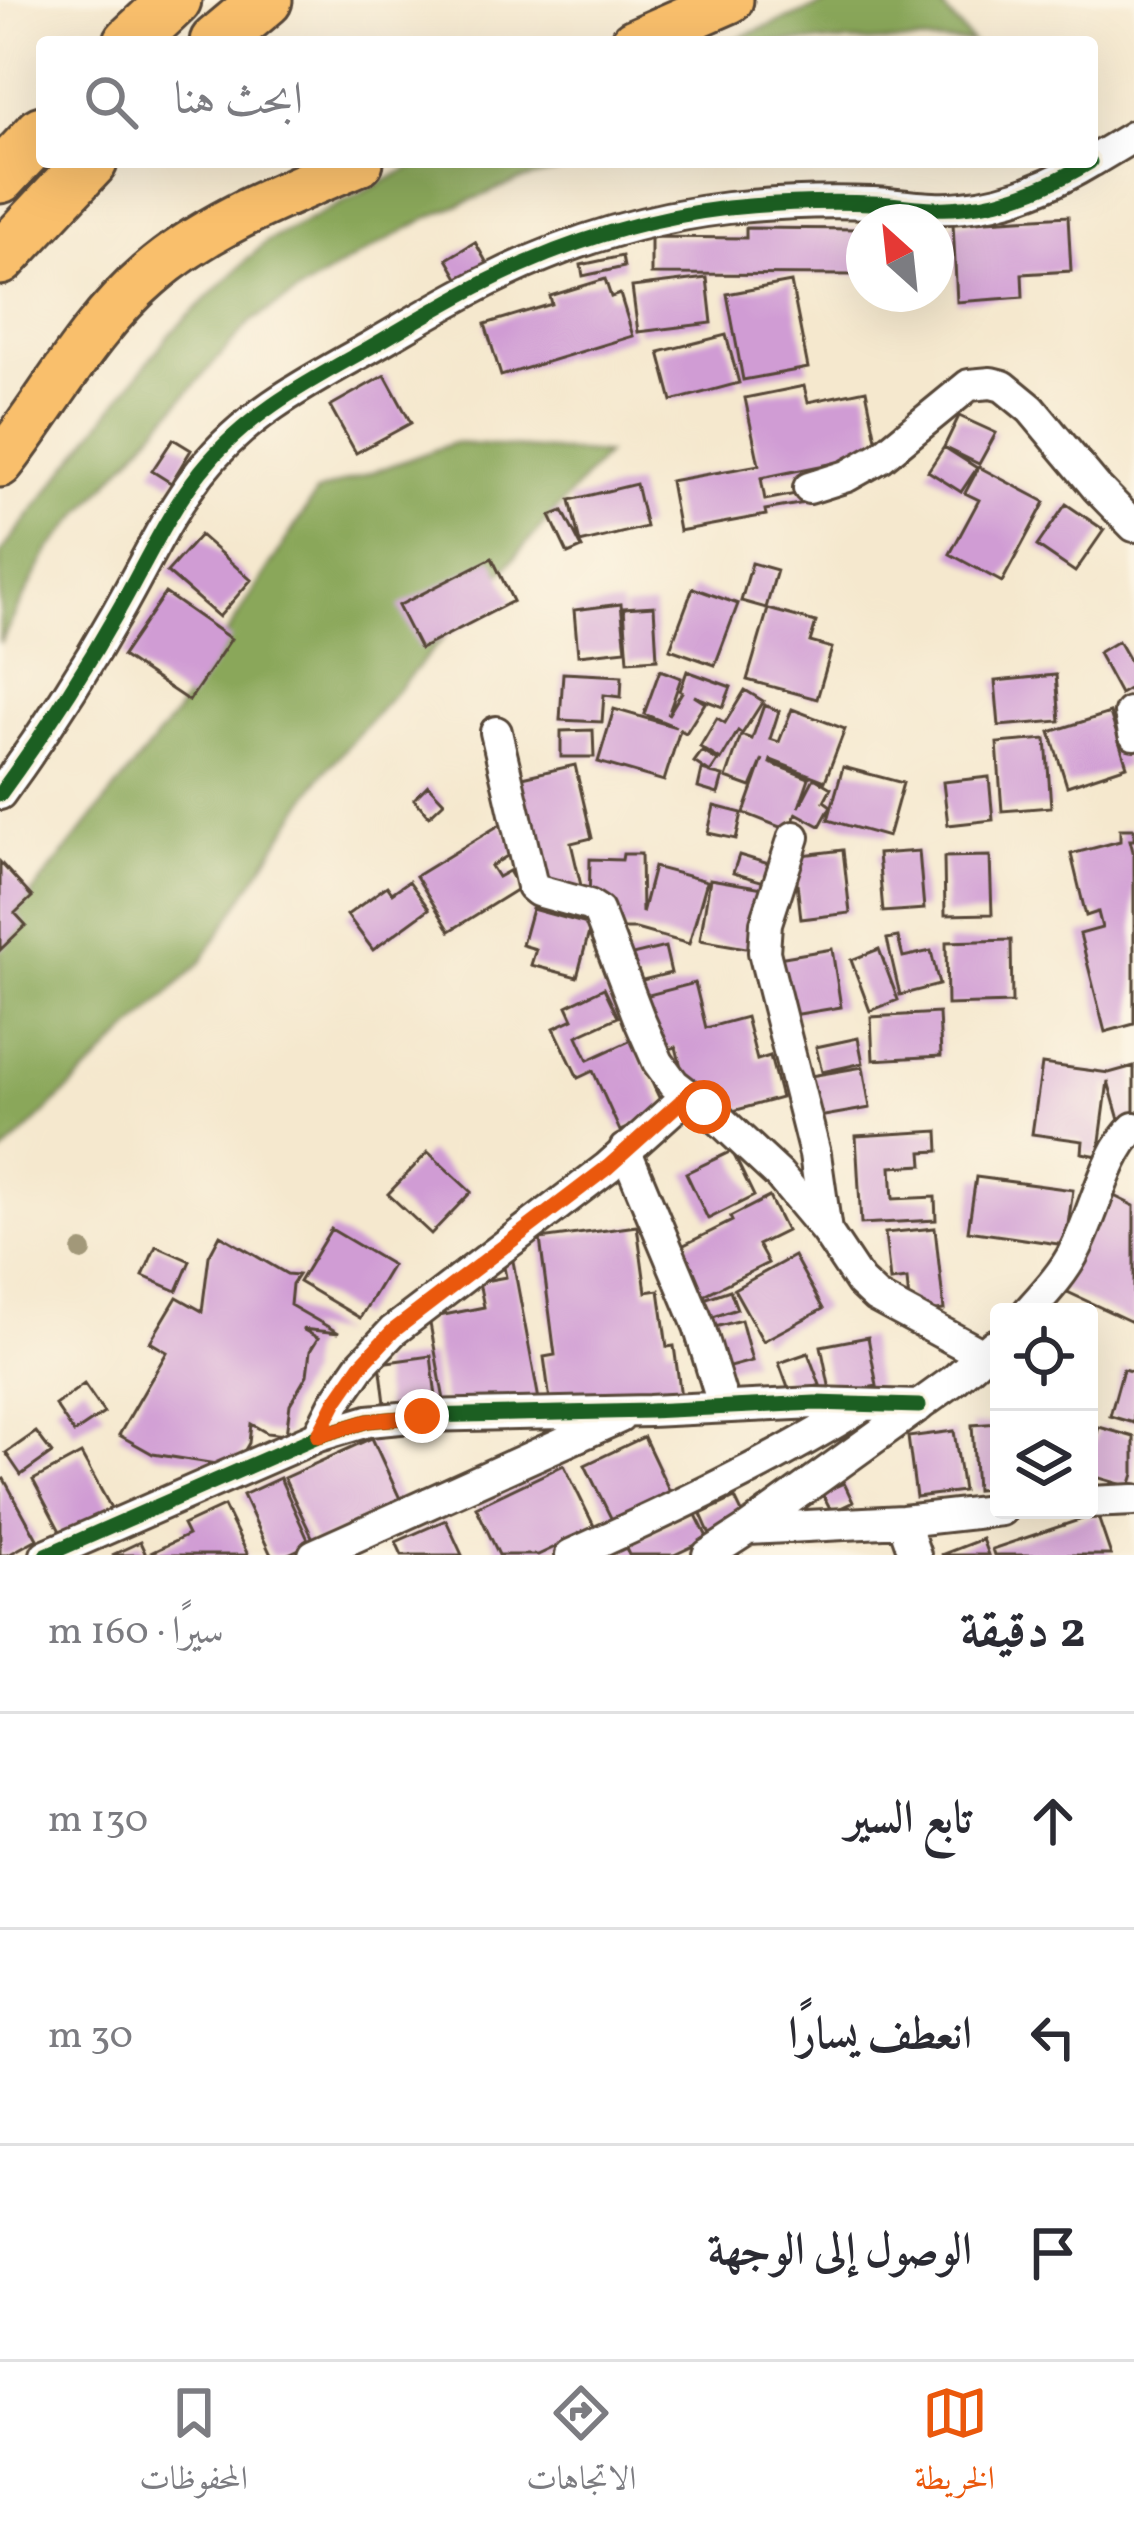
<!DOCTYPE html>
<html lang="ar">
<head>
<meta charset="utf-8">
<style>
  :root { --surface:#fff; --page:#f7f7f7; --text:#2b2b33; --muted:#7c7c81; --line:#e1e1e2; --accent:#ea580c }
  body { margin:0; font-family:Vollkorn,Amiri,serif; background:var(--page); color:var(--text); direction:rtl }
  .controls { position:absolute; right:36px; bottom:36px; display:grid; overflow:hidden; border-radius:12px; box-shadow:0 12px 48px #0002 }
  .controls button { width:108px; height:108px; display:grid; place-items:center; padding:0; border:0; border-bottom:3px solid var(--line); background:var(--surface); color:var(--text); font:60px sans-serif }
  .compass { position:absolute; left:846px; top:204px; width:108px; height:108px; border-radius:50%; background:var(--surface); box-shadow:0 12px 48px #0002; rotate:333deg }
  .stop { position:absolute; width:36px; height:36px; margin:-27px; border:9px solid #ea580c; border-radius:50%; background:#fff }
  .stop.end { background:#ea580c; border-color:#fff; box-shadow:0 3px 12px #0008 }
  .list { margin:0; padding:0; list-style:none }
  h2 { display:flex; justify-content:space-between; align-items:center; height:156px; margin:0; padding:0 48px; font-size:51px }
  h2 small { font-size:39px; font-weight:400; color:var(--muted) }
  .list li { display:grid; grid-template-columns:78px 1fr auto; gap:36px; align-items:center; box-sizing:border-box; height:216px; padding:0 48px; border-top:3px solid var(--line) }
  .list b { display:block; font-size:45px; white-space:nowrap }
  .list em { font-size:39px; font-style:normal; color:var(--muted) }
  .icon { flex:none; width:66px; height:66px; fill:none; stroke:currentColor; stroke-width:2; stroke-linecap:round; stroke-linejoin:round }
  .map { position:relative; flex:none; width:1134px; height:1555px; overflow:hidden; direction:ltr }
  .search { position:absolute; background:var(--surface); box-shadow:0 12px 48px #0002; left:36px; right:36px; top:36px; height:132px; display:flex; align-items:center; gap:30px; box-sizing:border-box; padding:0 42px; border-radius:12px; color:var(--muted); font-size:45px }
  .sheet { height:804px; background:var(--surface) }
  nav { display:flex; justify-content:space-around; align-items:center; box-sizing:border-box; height:168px; border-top:3px solid var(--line); background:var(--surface); font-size:33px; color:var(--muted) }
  nav a { display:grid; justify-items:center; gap:6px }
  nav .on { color:var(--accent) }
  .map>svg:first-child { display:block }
</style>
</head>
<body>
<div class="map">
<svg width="1134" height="1555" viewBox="0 0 1134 1555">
  <rect width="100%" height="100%" fill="#fcf5e5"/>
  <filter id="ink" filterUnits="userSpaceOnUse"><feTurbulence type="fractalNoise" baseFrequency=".00833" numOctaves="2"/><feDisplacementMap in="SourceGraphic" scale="24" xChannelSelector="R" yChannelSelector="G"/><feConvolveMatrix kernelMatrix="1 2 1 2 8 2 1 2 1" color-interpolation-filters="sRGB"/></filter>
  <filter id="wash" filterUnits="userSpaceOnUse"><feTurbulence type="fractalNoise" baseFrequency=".004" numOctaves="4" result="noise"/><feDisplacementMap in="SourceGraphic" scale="48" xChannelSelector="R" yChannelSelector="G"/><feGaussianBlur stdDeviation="2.7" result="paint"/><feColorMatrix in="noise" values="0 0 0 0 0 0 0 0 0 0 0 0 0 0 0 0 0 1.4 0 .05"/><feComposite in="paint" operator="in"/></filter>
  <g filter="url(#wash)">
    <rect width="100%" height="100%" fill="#f5e8ce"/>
    <path fill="#8aa75a" stroke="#62683c" stroke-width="3" d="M835,0H936L972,42H728Z
      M422,162H597L518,181L427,218L341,266L250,322L49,550L0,643V554L168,336L266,242Z
      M454,443L606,454L321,776L201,962L0,1156V933L175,715L317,492Z"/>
    <g id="blocks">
      <path fill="#d09cd4" d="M1068,216L1071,271L1022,274L1023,297L957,302L953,223Z
        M746,228L859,229V275L651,274V237L746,238Z
        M475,242L489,267L461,283L447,259Z
        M622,256L624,267L583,276L581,265Z
        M707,278L712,323L638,332L632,287Z
        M605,279L611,297L620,294L633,336L501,376L485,324L552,304L550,296Z
        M791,282L808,368L743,380L727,294Z
        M726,335L739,383L672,401L659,352Z
        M385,375L411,423L356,453L330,406Z
        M804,386L808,402L866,390L879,454L761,478L765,500L821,489L822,500L765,510L766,515L679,531L670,481L759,465L745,398Z
        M959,416L996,433L979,464L944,447Z
        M173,439L191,450L171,483L152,471Z
        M944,447L977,468L961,492L928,471Z
        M979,467L1045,502L1002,582L950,554L979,500L965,493Z
        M636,484L646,527L580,543L570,500Z
        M1066,504L1104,530L1075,572L1037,546Z
        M563,511L582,548L568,554L550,516Z
        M200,535L251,580L219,617L167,572Z
        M492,558L513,601L420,649L398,606Z
        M752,563L777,570L766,608L741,601Z
        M693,588L738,604L715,665L670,649Z
        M165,593L231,639L189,701L122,656Z
        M621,604L626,650L578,655L574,610Z
        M654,606L657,659L628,661L624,608Z
        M768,609L816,622L810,642L832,648L817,699L747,680Z
        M1118,641L1134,669V686L1120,694L1098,653Z
        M660,670L681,678L668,715L682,692L680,691L687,671L731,687L723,707L694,696L705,703L686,733L680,730L664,781L598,762L614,709L676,727L644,714Z
        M563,673L622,676L621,697L604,695L602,722L560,720Z
        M1056,675L1060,721L999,726L995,681Z
        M745,690L763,701L742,734L738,731L721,760L700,747L717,718L725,723Z
        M764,705L779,711L770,739L779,742L792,709L845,729L825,781L771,760L770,763L809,778L799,807L814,778L831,788L824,801L831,806L820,826L796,813L790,831L744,813L763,759L751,787L726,778L741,735L752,739Z
        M1110,713L1127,766L1067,786L1050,732Z
        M593,730L594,757H561V731Z
        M1046,739L1051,807L1002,811L997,743Z
        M702,751L718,761L710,773L723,776L718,794L698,788L702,770L709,772L694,762Z
        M575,765L592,838L571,843L583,894L534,905L514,779Z
        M843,767L903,783L888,837L828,820Z
        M989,777L993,820L948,825L943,782Z
        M428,785L444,802L429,816L414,799Z
        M714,806L742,813L736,839L708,833Z
        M501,824L517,850L491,866L498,877L509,871L519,888L450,931L416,876Z
        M1120,829H1134V840H1130L1134,855V1024L1105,1032L1080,934L1102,928L1098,912L1086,916L1071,854L1120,841Z
        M843,850L850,913L801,919L794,856Z
        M919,851L924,909L883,912L878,854Z
        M623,854H641L642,913L654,867L707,881L689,944L636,929H609L589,911L590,859L622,860Z
        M739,855L769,864L764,882L733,873Z
        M990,856L992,914L945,915L944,857Z
        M0,862L32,897L15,913L26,925L0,950Z
        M710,879L763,888L752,949L700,940Z
        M409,881L429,909L373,950L347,915L387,886L392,893Z
        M532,909L591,925L577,977L531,965L536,949L522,945Z
        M898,937L903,957L931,951L939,985L900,995L887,939Z
        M1011,940L1012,1003L947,1005L946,942Z
        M665,947L671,973L631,983L624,957Z
        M832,949L841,1007L781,1017L772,959Z
        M879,949L898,1000L870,1011L851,960Z
        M695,983L706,1028L746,1017L757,1060L770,1056L781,1098L722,1114L717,1093L685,1101L684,1079L676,1047L648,1055L633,999Z
        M604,988L618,1017L577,1036L588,1060L632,1040L665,1110L620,1131L593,1071L578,1078L554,1028L573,1019L567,1006Z
        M939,1013L941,1056L873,1060L871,1017Z
        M858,1038L863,1063L822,1072L816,1047Z
        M1042,1064L1109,1073L1134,1066V1124L1121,1127L1108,1081L1098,1156L1082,1153L1083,1141L1032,1134Z
        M863,1067L870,1108L807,1119L799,1078Z
        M938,1131L939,1151L922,1152L923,1165L891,1167L893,1199L935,1197L936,1220L861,1224L856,1136Z
        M732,1151L754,1196L708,1219L686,1173Z
        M428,1152L471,1192L431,1234L388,1194Z
        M976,1177L1073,1190L1065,1245L968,1231Z
        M1108,1193L1134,1206V1323L1059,1288Z
        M769,1197L786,1231L758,1245L768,1263L700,1297L676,1249L732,1221L730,1217Z
        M637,1226L646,1292L659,1290L667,1347L674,1346L681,1397L552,1415L544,1357L555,1355L540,1239Z
        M935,1228L944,1310L910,1314L907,1279L890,1281L885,1233Z
        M331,1229L392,1265L360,1318L299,1282Z
        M220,1235L287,1274L298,1275L292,1284L290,1305L339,1333L302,1329L318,1338L310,1351L307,1375L290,1404L286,1435L267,1433L251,1424L249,1443L235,1467L153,1454L119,1435L167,1352L150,1342L177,1297L202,1311L209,1256Z
        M156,1246L190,1261L177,1291L143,1276Z
        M794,1256L823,1309L763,1341L734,1289Z
        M513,1261L540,1405L448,1422L429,1318L484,1307L479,1282L506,1277L503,1262Z
        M730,1290L737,1309L701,1321L695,1302Z
        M741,1320L752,1361L711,1372L700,1331Z
        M868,1337L877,1386L831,1395L821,1346Z
        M808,1353L820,1385L791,1396L779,1363Z
        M431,1356L438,1413L387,1419L380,1363Z
        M1123,1369L1134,1372V1423L1110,1416Z
        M84,1384L104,1413L74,1433L55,1405Z
        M999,1423V1488L976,1490L972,1425Z
        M1099,1427L1134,1437V1474L1130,1487L1089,1475V1458Z
        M954,1431L963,1491L916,1497L908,1437Z
        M36,1432L52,1453L21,1475L6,1453Z
        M644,1437L670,1492L612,1520L585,1465Z
        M372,1438L402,1503L315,1543L284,1478Z
        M81,1454L111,1508L62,1535L33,1480Z
        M564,1465L595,1528L538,1555H499L476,1507Z
        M280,1478L310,1544L286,1555H271L243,1495Z
        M4,1479L37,1539L8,1555H0V1481Z
        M844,1483L853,1502L832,1512L822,1493Z
        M735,1498L747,1523L712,1539L701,1514Z
        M224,1506L248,1555H112L140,1542L146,1555L188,1535L183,1525Z
        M695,1513L708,1539L674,1555H629L625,1546Z
        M1097,1514L1111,1555H994L992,1549Z
        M446,1520L462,1555H402L396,1542Z
        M982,1539L988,1555H941Z"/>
    </g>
  </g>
  <g filter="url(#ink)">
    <use href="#blocks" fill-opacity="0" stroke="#574638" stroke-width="3"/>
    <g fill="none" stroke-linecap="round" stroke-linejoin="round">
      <g stroke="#574638" stroke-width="36">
        <path id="minor" d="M1092,161L1134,136
          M809,488L847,476L881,457L969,385L991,383L1003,386L1031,409L1097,488L1134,526
          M1130,713L1134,734
          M496,732L532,886L538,891L589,905L598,911L640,1021L658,1062L674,1084L718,1118L779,1175L826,1231L860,1282L876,1297L983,1355
          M0,794C43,735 82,675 118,611C145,564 167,514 201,471C245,415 306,383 367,349C407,326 446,302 486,282C561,244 644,218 728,208C776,203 824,201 872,203C903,204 932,211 963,207C1009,203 1050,186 1090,162
          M794,837L766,923L764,952L815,1154L826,1231
          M625,1149L699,1326L724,1407
          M1028,1312C1045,1293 1064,1273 1075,1250C1093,1217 1107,1151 1134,1128
          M318,1436L336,1401L361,1365L393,1331L608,1167L687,1096
          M1089,1502L1134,1500
          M903,1521L915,1555
          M748,1529L953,1381L994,1345
          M46,1555L318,1436L368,1421L422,1416L649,1411L815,1403L919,1406
          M314,1555L620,1417
          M571,1555C673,1509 769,1464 864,1405
          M708,1555L748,1529L903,1521L1001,1510"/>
      </g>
      <g stroke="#574638" stroke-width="51">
        <path id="primary" d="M634,42L730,0
          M0,464C49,402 88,327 149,275C210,222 286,194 360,162"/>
      </g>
      <g stroke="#574638" stroke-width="57">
        <path id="motorway" d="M130,42L175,0
          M216,42L266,0
          M0,177L42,132
          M0,259L91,162"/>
      </g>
      <use href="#minor" stroke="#fff" stroke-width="30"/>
      <use href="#primary" stroke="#f9bf6c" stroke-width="45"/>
      <use href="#motorway" stroke="#f9bf6c" stroke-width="51"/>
      <g stroke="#fcf5e5" stroke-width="22">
        <path id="cycleway" d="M0,794C43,735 82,675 118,611C145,564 167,514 201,471C245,415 306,383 367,349C407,326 446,302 486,282C561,244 644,218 728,208C776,203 824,201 872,203C903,204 932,211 963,207C1009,203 1050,186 1090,162
          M46,1555L318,1436L368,1421L422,1416L649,1411L815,1403L919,1406"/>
      </g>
      <use href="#cycleway" stroke="#1b5e20" stroke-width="15"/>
    </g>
    <circle fill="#a29879" cx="82" cy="1251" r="10"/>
  </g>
  <g fill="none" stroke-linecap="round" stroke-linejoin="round" filter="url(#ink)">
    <path stroke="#ea580c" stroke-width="15" d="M422,1416L368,1421L318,1436L336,1401L361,1365L393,1331L608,1167L687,1096L704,1107"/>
  </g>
</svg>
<div class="controls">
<button><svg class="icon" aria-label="locate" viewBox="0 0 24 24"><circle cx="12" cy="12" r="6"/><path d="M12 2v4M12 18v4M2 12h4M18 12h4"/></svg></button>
<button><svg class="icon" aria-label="layers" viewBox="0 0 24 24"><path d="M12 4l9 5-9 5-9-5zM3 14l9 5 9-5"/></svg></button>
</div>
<svg class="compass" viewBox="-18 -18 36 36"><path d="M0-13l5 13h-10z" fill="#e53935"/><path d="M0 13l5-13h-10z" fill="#7c7c81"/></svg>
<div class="stop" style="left:704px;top:1107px"></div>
<div class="stop end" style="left:422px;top:1416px"></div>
<div class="search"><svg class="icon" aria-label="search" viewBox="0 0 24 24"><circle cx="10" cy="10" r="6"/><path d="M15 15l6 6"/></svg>ابحث هنا</div>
</div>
<section class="sheet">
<h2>2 دقيقة<small>سيرًا · 160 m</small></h2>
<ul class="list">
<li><svg class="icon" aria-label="ahead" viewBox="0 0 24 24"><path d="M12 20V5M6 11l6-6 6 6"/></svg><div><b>تابع السير</b></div><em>130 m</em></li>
<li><svg class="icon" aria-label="left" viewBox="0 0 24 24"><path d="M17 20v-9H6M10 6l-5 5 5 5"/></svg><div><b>انعطف يسارًا</b></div><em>30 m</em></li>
<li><svg class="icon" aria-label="arrive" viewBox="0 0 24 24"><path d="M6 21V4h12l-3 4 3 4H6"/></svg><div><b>الوصول إلى الوجهة</b></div></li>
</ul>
</section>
<nav>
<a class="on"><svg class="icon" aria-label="map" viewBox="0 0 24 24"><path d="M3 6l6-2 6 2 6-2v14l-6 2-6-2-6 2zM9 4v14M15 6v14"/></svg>الخريطة</a>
<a><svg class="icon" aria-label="directions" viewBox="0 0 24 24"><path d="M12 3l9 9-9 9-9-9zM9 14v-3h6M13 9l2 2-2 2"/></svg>الاتجاهات</a>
<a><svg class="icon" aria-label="saved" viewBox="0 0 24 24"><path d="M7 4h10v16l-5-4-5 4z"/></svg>المحفوظات</a>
</nav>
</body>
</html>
